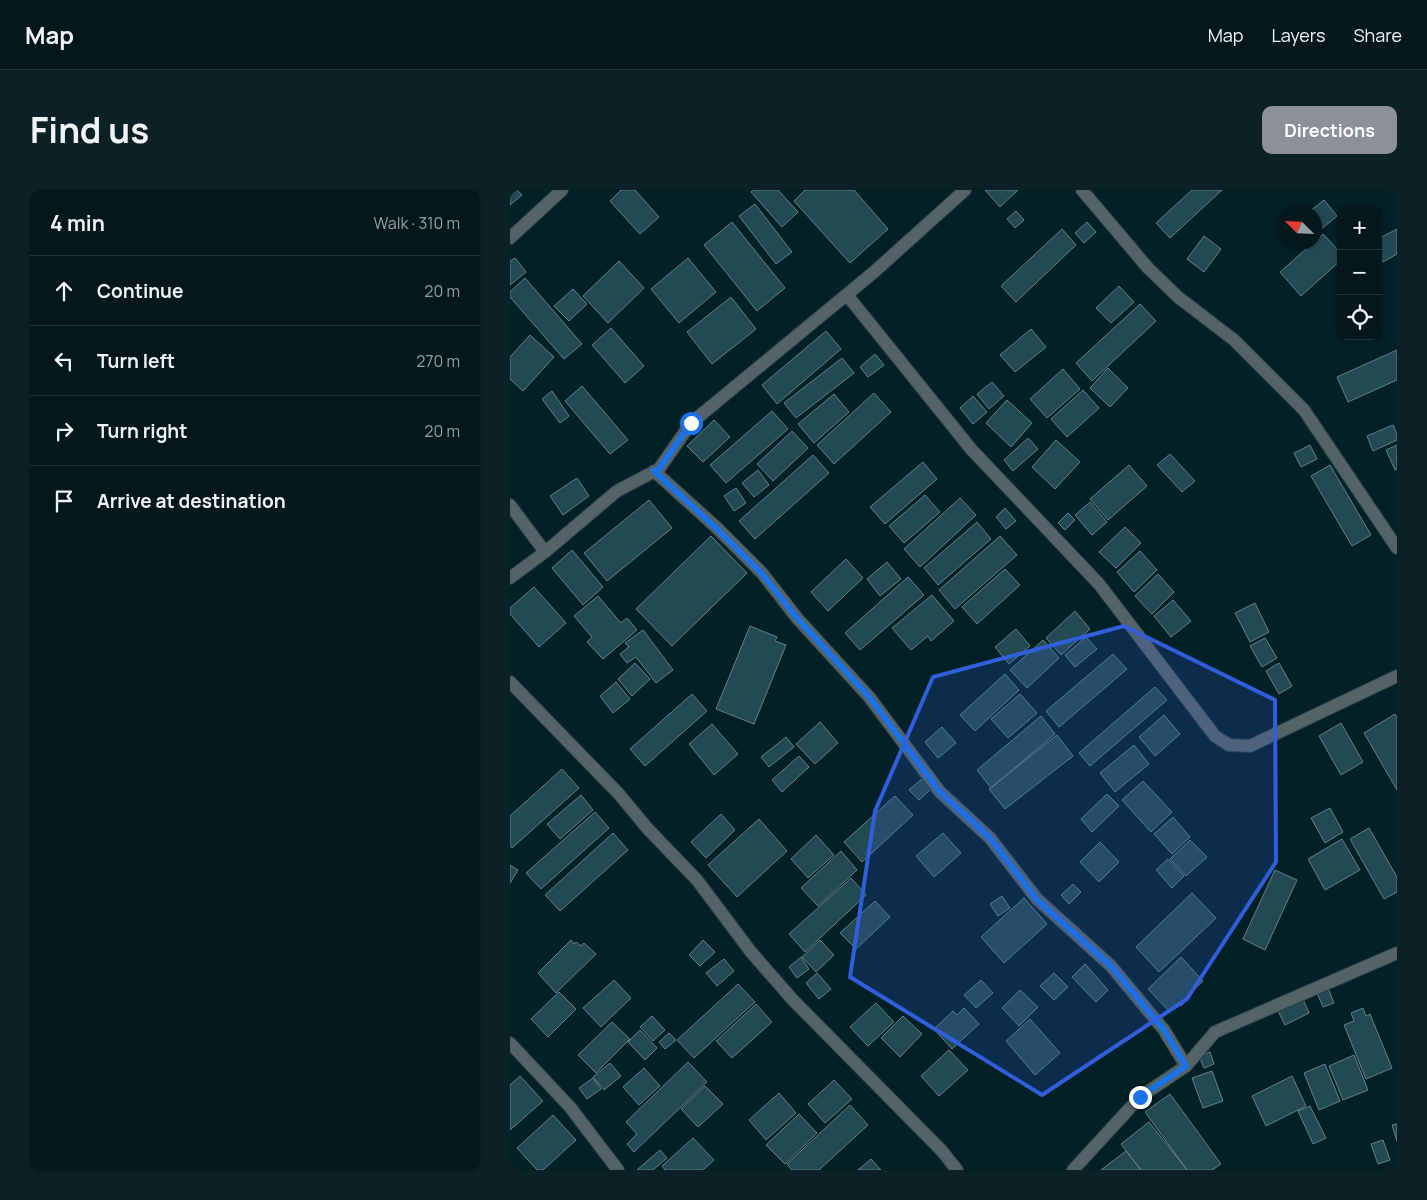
<!DOCTYPE html>
<html lang="en">
<head>
<meta charset="utf-8">
<style>
  :root { --surface:#02181c; --page:#0c2125; --text:#f1f3f6; --muted:#96a0a3; --line:#23373b; --accent:#8c9099 }
  body { margin:0; font-family:Manrope,sans-serif; background:var(--page); color:var(--text) }
  .controls { position:absolute; right:15px; top:15px; display:grid; overflow:hidden; border-radius:10px; box-shadow:0 1px 4px #0004 }
  .controls button { width:45px; height:45px; display:grid; place-items:center; padding:0; border:0; border-bottom:1px solid var(--line); background:var(--surface); color:var(--text); font:25px sans-serif }
  .compass { position:absolute; left:767px; top:15px; width:45px; height:45px; border-radius:50%; background:var(--surface); box-shadow:0 1px 4px #0004; rotate:294deg }
  .stop { position:absolute; width:15px; height:15px; margin:-11px; border:4px solid #1a73e8; border-radius:50%; background:#fff }
  .stop.end { background:#1a73e8; border-color:#fff; box-shadow:0 1px 5px #0008 }
  .list { margin:0; padding:0; list-style:none }
  h2 { display:flex; justify-content:space-between; align-items:center; height:65px; margin:0; padding:0 20px; font-size:21px }
  h2 small { font-size:16px; font-weight:400; color:var(--muted) }
  .list li { display:grid; grid-template-columns:32px 1fr auto; gap:15px; align-items:center; box-sizing:border-box; height:70px; padding:0 20px; border-top:1px solid var(--line) }
  .list b { display:block; font-size:19px; white-space:nowrap }
  .list em { font-size:16px; font-style:normal; color:var(--muted) }
  .icon { flex:none; width:28px; height:28px; fill:none; stroke:currentColor; stroke-width:2; stroke-linecap:round; stroke-linejoin:round }
  .map { position:relative; flex:none; width:887px; height:980px; overflow:hidden; border-radius:10px }
  header { display:flex; align-items:center; gap:30px; box-sizing:border-box; height:70px; padding:0 25px; background:var(--surface); border-bottom:1px solid var(--line) }
  header strong { font-size:24px }
  nav { display:flex; gap:28px; margin-inline-start:auto; font-size:18px }
  .intro { display:flex; align-items:center; justify-content:space-between; box-sizing:border-box; height:120px; padding:0 30px }
  h1 { margin:0; font-size:35px }
  .button { padding:12px 22px; border-radius:10px; background:var(--accent); color:#fff; font-size:18px; font-weight:700 }
  main { display:flex; gap:30px; padding:0 30px }
  aside { flex:1; background:var(--surface); border-radius:10px; box-shadow:0 1px 4px #0004 }
  .map>svg:first-child { display:block }
</style>
</head>
<body>
<header>
<strong>Map</strong>
<nav><a>Map</a><a>Layers</a><a>Share</a></nav>
</header>
<div class="intro"><h1>Find us</h1><a class="button">Directions</a></div>
<main>
<aside>
<h2>4 min<small>Walk · 310 m</small></h2>
<ul class="list">
<li><svg class="icon" aria-label="ahead" viewBox="0 0 24 24"><path d="M12 20V5M6 11l6-6 6 6"/></svg><div><b>Continue</b></div><em>20 m</em></li>
<li><svg class="icon" aria-label="left" viewBox="0 0 24 24"><path d="M17 20v-9H6M10 6l-5 5 5 5"/></svg><div><b>Turn left</b></div><em>270 m</em></li>
<li><svg class="icon" aria-label="right" viewBox="0 0 24 24"><path d="M7 20v-9h11M14 6l5 5-5 5"/></svg><div><b>Turn right</b></div><em>20 m</em></li>
<li><svg class="icon" aria-label="arrive" viewBox="0 0 24 24"><path d="M6 21V4h12l-3 4 3 4H6"/></svg><div><b>Arrive at destination</b></div></li>
</ul>
</aside>
<div class="map">
<svg width="887" height="980" viewBox="0 0 887 980">
  <rect width="100%" height="100%" fill="#022026"/>
  <path fill="#244a51" stroke="#638289" d="M0,0H7L12,5L0,15Z
    M111,0H125L149,27L130,44L100,11Z
    M243,0H268L288,22L272,37L241,2Z
    M295,0H344L378,39L340,73L284,11Z
    M475,0H508L490,17Z
    M682,0H712L660,48L646,33Z
    M814,10L827,26L804,45V22H799Z
    M245,14L282,62L266,74L229,26Z
    M506,21L514,30L505,38L497,29Z
    M222,32L275,98L247,121L194,55Z
    M577,32L586,42L574,53L565,43Z
    M552,39L566,55L506,112L491,96Z
    M887,39V64L873,72L868,64V49Z
    M813,44L831,63V70L791,106L770,82Z
    M694,46L711,59L694,82L677,69Z
    M783,52H796L789,59Z
    M5,68L16,82L0,95V71Z
    M178,68L206,102L169,133L141,99Z
    M109,71L134,98L98,133L73,106Z
    M15,88L72,154L54,169L0,107V102Z
    M609,96L624,112L601,133L586,118Z
    M63,99L77,114L59,131L44,116Z
    M221,107L246,139L202,174L177,142Z
    M630,114L646,131L582,191L566,173Z
    M101,138L134,176L115,193L82,155Z
    M521,139L536,157L505,182L490,165Z
    M316,141L331,159L267,214L252,195Z
    M20,145L44,167L13,201L0,189V167Z
    M887,160V190L838,212L827,187Z
    M365,164L374,175L358,187L350,177Z
    M332,168L344,183L286,228L274,213Z
    M598,178L618,198L600,217L580,198Z
    M553,179L570,199L537,228L520,209Z
    M482,192L494,206L479,219L467,204Z
    M72,196L118,250L100,264L55,211Z
    M573,200L589,218L557,247L541,229Z
    M42,201L59,226L50,233L32,209Z
    M364,203L381,222L324,274L307,255Z
    M324,204L339,222L304,253L288,234Z
    M463,206L477,222L463,234L450,218Z
    M497,210L522,233L501,257L476,233Z
    M262,221L278,239L216,293L200,275Z
    M204,230L220,247L193,272L177,256Z
    M883,235L887,244V250L863,261L857,246Z
    M282,241L298,258L263,291L247,274Z
    M518,248L528,259L503,281L494,270Z
    M546,250L570,272L545,299L522,277Z
    M800,255L807,269L791,277L784,263Z
    M887,255V279L885,280L876,260Z
    M660,264L685,291L672,302L647,275Z
    M303,265L319,283L245,349L229,331Z
    M413,272L427,289L375,334L360,317Z
    M619,275L637,296L598,330L580,309Z
    M820,275L861,345L842,356L801,286Z
    M248,280L259,295L244,307L232,293Z
    M67,288L79,306L53,325L40,306Z
    M226,298L236,313L224,321L214,306Z
    M415,305L430,322L394,353L379,336Z
    M450,308L466,325L410,377L394,359Z
    M139,310L162,338L97,391L74,363Z
    M580,312L597,332L582,345L565,325Z
    M495,318L506,331L496,339L486,327Z
    M558,323L565,330L555,340L548,333Z
    M467,332L481,349L428,395L414,378Z
    M615,337L631,353L606,378L589,362Z
    M201,346L237,383L162,456L126,419Z
    M490,346L507,365L445,419L429,400Z
    M62,360L93,397L73,415L42,378Z
    M630,361L647,380L624,402L607,382Z
    M336,369L353,388L318,421L301,402Z
    M377,372L391,389L370,406L357,389Z
    M495,379L510,395L467,434L452,417Z
    M648,384L664,402L642,424L625,406Z
    M398,387L414,405L350,460L335,443Z
    M24,397L56,433L29,457L0,424V418Z
    M422,405L444,431L421,451L418,446L401,460L382,438Z
    M88,406L111,433L117,428L127,440L93,469L77,452L82,447L64,426Z
    M663,410L681,431L661,447L644,426Z
    M745,413L759,442L740,452L725,423Z
    M565,421L580,439L551,465L536,448Z
    M240,436L267,447L265,451L276,455L244,534L206,519Z
    M506,439L520,456L499,474L485,457Z
    M133,440L163,480L146,493L126,467L117,473L110,464L119,457L115,453Z
    M576,447L587,459L565,477L555,465Z
    M755,448L767,468L752,477L740,456Z
    M533,450L549,468L517,498L500,480Z
    M603,464L617,479L549,537L536,521Z
    M125,473L140,489L122,506L108,489Z
    M769,473L782,496L769,504L756,481Z
    M495,484L509,500L465,541L450,525Z
    M106,492L120,509L103,523L90,506Z
    M645,497L657,510L580,576L569,563Z
    M182,504L197,521L135,576L120,559Z
    M510,504L527,523L498,548L481,529Z
    M885,524L887,528V600L854,543Z
    M654,525L670,544L645,566L629,547Z
    M531,526L545,544L481,598L467,580Z
    M310,532L328,553L305,574L286,554Z
    M831,533L853,572L831,585L809,546Z
    M202,534L228,564L204,585L179,554Z
    M432,537L446,553L428,568L415,552Z
    M547,545L563,566L495,619L479,599Z
    M276,547L284,557L259,577L251,567Z
    M624,555L639,574L605,602L590,583Z
    M289,566L299,577L272,602L262,590Z
    M52,579L69,598L2,658L0,655V626Z
    M413,588L422,598L409,610L399,600Z
    M633,591L662,622L641,642L612,610Z
    M597,604L609,616L582,642L571,629Z
    M71,605L83,620L50,649L37,634Z
    M385,606L403,625L352,672L334,652Z
    M820,618L833,642L815,653L801,628Z
    M85,622L99,638L31,699L16,683Z
    M211,624L225,640L196,668L181,652Z
    M663,627L680,647L662,664L644,644Z
    M249,629L277,661L227,707L198,675Z
    M859,638L887,687V702L874,709L840,649Z
    M103,643L118,660L50,721L35,705Z
    M433,643L451,663L424,687L406,666Z
    M306,645L324,665L298,688L281,669Z
    M832,649L850,680L815,700L798,669Z
    M680,650L697,667L676,686L660,669Z
    M590,652L609,672L589,692L570,672Z
    M331,661L347,680L308,716L291,698Z
    M658,669L674,686L662,698L646,680Z
    M0,675L8,680L0,693Z
    M765,680L787,690L755,760L733,749Z
    M341,688L356,705L295,762L279,744Z
    M563,694L571,702L559,714L551,705Z
    M682,703L706,728L649,782L626,757Z
    M492,706L500,718L488,726L480,714Z
    M514,708L537,734L494,773L471,747Z
    M365,711L380,727L346,759L330,743Z
    M61,750L64,754L66,752L71,756L74,753L86,764L46,803L28,783Z
    M193,750L205,762L190,776L179,765Z
    M310,750L324,765L306,782L292,767Z
    M291,767L299,779L287,788L279,777Z
    M671,767L693,791L677,806L679,808L671,816L669,814L660,822L638,799Z
    M214,769L224,781L207,796L196,783Z
    M575,774L598,800L586,812L562,787Z
    M307,783L321,799L309,809L296,793Z
    M544,783L558,797L544,810L530,796Z
    M104,790L121,808L91,837L73,818Z
    M471,790L483,803L466,818L454,805Z
    M228,794L245,812L184,868L167,850Z
    M818,798L824,813L813,817L807,803Z
    M510,800L528,817L509,836L492,818Z
    M49,802L66,819L38,847L21,829Z
    M793,809L799,823L775,835L768,821Z
    M366,813L384,832L358,856L340,837Z
    M246,814L262,832L222,868L206,851Z
    M454,818L469,834L442,859L424,839L443,821L447,825Z
    M853,818L856,826L860,824L882,878L856,889L834,835L844,831L841,823Z
    M142,826L155,840L143,851L130,837Z
    M393,826L412,844L390,867L371,848Z
    M520,829L550,863L525,885L496,851Z
    M102,832L120,849L86,883L68,865Z
    M130,840L147,858L135,870L118,852Z
    M159,843L166,850L155,859L149,852Z
    M439,860L458,880L429,906L411,886Z
    M700,862L704,874L694,878L689,866Z
    M844,865L858,900L833,910L819,876Z
    M178,872L197,892L124,962L117,954L127,944L116,932Z
    M100,873L111,886L94,900L83,887Z
    M815,874L830,911L809,920L794,883Z
    M134,878L150,896L129,915L113,897Z
    M702,881L713,911L693,918L682,888Z
    M10,886L33,911L0,940V895Z
    M782,886L796,916L756,936L742,906Z
    M83,888L91,899L77,909L69,898Z
    M324,890L342,909L315,933L298,914Z
    M195,896L213,914L188,937L171,919Z
    M269,903L286,923L256,950L239,930Z
    M660,904L711,974L702,980H677L635,922Z
    M340,915L358,935L309,980H282L277,974Z
    M800,916L816,948L803,954L788,921Z
    M289,924L307,943L275,974L256,955Z
    M43,925L66,950L33,980H27L7,958Z
    M639,932L677,980H631L611,954Z
    M887,934V951L882,935Z
    M183,948L204,970L193,980H155L152,976Z
    M873,950L880,970L868,974L861,954Z
    M150,960L157,968L143,980H127Z
    M616,961L631,980H591Z
    M361,969L371,980H348Z"/>
  <g fill="none" stroke-linecap="round" stroke-linejoin="round">
    <g stroke="#223e43" stroke-width="14">
      <path id="minor" d="M572,0L638,78L668,107L724,150L794,220L887,358
        M0,48L52,0
        M337,105L461,259L589,394L705,546L719,555L740,556L887,486
        M144,281L206,337L252,383L287,428L360,508L430,602L480,648L527,709L601,776L654,840L676,876
        M0,315L35,362
        M0,388L35,362L107,301L149,279L181,233L364,82L455,0
        M0,492L108,603L138,639L187,690L241,762L283,810L432,961L447,980
        M0,853L60,917L108,980
        M563,980L630,907L676,876L705,842L887,763"/>
    </g>
    <use href="#minor" stroke="#566366" stroke-width="12"/>
  </g>
  <g fill="none" stroke-linecap="round" stroke-linejoin="round">
    <path stroke="#1a73e8" stroke-width="6" d="M181,233L149,279L144,281L206,338L252,384L287,428L360,508L430,602L480,648L527,710L601,776L654,840L676,876L630,907"/>
  </g>
  <path fill="#315fdb" fill-opacity="0.2" stroke="#315fdb" stroke-width="4" stroke-linejoin="round" d="M614,436L765,510L766,672L677,809L532,905L340,787L365,621L423,487Z"/>
</svg>
<div class="controls">
<button>+</button>
<button>−</button>
<button><svg class="icon" aria-label="locate" viewBox="0 0 24 24"><circle cx="12" cy="12" r="6"/><path d="M12 2v4M12 18v4M2 12h4M18 12h4"/></svg></button>
</div>
<svg class="compass" viewBox="-18 -18 36 36"><path d="M0-13l5 13h-10z" fill="#e53935"/><path d="M0 13l5-13h-10z" fill="#96a0a3"/></svg>
<div class="stop" style="left:181px;top:233px"></div>
<div class="stop end" style="left:630px;top:907px"></div>
</div>
</main>
</body>
</html>
